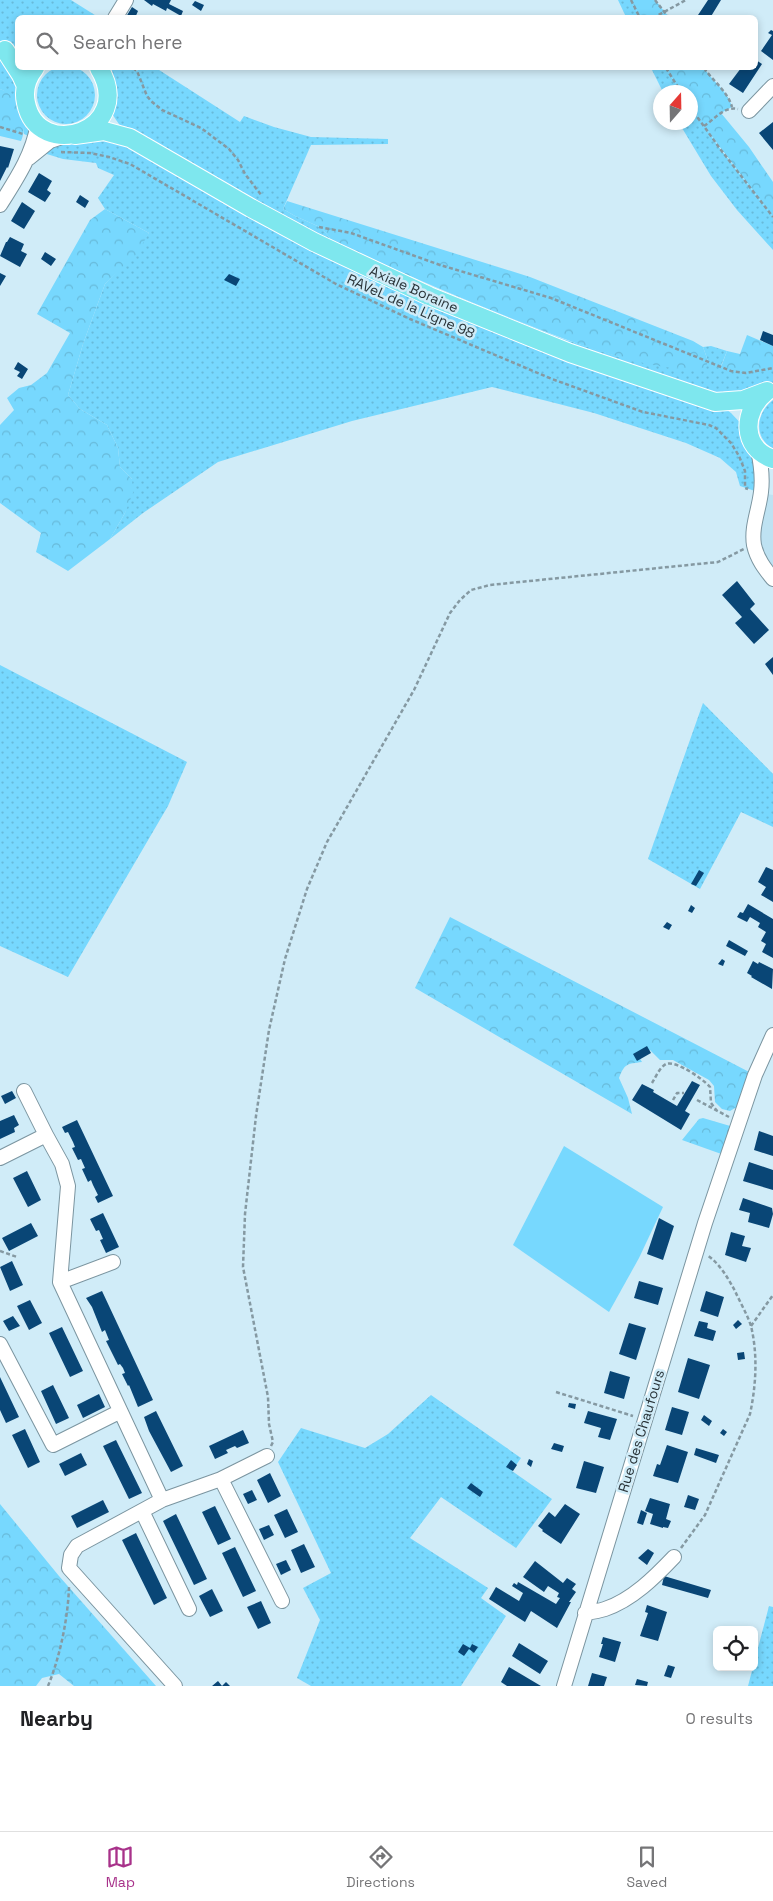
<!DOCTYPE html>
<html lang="en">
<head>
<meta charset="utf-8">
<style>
  :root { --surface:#fff; --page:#f2f2f2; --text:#202124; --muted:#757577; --line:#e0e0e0; --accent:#a8328a }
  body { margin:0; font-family:"Space Grotesk",sans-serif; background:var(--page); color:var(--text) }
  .controls { position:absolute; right:15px; bottom:15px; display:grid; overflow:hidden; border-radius:8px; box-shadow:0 2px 8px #0003 }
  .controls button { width:45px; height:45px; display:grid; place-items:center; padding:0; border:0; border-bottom:1px solid var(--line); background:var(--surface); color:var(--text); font:25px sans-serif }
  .compass { position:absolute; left:653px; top:85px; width:45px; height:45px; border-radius:50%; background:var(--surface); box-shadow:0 2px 8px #0003; rotate:20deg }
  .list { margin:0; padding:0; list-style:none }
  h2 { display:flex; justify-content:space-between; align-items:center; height:65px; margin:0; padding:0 20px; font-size:21px }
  h2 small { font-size:16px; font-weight:400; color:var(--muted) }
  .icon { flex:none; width:28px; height:28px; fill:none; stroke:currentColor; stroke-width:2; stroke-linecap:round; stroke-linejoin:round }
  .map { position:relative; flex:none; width:773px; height:1686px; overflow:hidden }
  .search { position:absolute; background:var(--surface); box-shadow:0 2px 8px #0003; left:15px; right:15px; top:15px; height:55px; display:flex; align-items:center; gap:12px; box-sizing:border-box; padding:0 18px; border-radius:8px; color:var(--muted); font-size:19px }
  .sheet { height:145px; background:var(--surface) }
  nav { display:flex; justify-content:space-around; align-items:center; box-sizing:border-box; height:70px; border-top:1px solid var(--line); background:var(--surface); font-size:14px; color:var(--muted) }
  nav a { display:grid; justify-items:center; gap:2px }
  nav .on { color:var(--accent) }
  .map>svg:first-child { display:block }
</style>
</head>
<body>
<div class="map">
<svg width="773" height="1686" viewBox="0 0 773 1686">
  <defs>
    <pattern id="grass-dots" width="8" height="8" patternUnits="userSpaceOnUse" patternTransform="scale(1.25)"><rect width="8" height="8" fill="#77d8fe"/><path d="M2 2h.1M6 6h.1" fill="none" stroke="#67bada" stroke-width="1.8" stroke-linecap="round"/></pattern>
    <pattern id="forest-crowns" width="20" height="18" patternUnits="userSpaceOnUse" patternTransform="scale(1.25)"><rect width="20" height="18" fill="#77d8fe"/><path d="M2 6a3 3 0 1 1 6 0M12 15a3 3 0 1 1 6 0" fill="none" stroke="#67bada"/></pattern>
  </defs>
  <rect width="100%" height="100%" fill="#d0ecf8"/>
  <path fill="#bee2f2" d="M761,493L773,495V579L757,556Z"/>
  <path fill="url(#grass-dots)" d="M0,0H71L98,17L18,18L17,55L35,139L24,134L22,120L4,91L0,89Z
    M618,0H631L640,17H626Z
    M37 95a29 29 0 1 1 58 0a29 29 0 1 1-58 0Z
    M99,68H133L137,71L139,68H156L240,122L244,116L274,127L311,137L388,139V144L311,145L283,209L295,216L322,228L332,241L428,285L563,339L620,357L708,361L703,347L711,346L727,351L721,366L773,368V389L716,402L731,413L748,431L761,493L740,486L736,472L720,458L686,443L594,413L492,387L352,421L218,462L143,513L110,539L125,513L132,479L120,467L118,448L107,425L80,409L68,395L83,344L105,284L119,270L149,233L105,209L98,198L114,175L98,168L96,163L63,159L37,151L50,141L130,137C106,111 106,100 99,68Z
    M651,68H666L681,92H663Z
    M691,107L721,150L773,217V250L737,210L711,176L679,123L690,122Z
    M773,400V449C753,437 756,413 773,400Z
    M0,665L187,762L168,806L68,977L0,946Z
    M703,703L773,774V827L741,812L700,889L648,859Z
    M431,1395L521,1458L512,1471L552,1499L516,1548L441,1497L410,1538L488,1588L481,1598L506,1616L461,1686H311L297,1678L320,1620L303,1588L331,1573L278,1462L301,1428L365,1448L388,1434Z
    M769,1606L773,1607V1686H748Z"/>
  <path fill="url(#forest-crowns)" d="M631,0H655L669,17H640Z
    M666,68H704C713,82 728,91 732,107L721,113L749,147L773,182V217L704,126L691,106L690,92H681Z
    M0,89C18,94 29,125 21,141L0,136Z
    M287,201L530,277L693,341L703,347L708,361L705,370C644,371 574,343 518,321C455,296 393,269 332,241L322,228L295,216L283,209Z
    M105,209L149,233L136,255L105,284L83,344L68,395L80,409L107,425L118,448L120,467L132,479L133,493L125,513L110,539L68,571L36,552L41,533L0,503V425L14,410L7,398L19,388L31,385L47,373L70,333L37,314L90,220Z
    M747,335L773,346V368C752,371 741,375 721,367L727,351L740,354Z
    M450,917L755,1075L743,1110L735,1108L730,1111L722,1109L715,1102L714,1086L709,1080L673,1060H660L650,1050L639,1057L642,1062C627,1064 625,1063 619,1078L628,1098L632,1114L415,988Z
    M703,1118L737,1128L727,1156L682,1140L699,1119Z
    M0,1504L59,1576L156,1686H74L59,1674L42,1678L36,1686H0Z"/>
  <path fill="#77d8fe" d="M564,1146L663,1207L639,1258L609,1312L513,1245Z"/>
  <path fill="#094676" d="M144,0H171L169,4L183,11L181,16L167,8L166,11L153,4L152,6Z
    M708,0H721L710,18H702L698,15Z
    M195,1L204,5L201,11L192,5Z
    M132,7L138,11L135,18H127L126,17Z
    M771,30L773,31V60L761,51L772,35L768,33Z
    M756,60L762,64L743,93L729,84L741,68H756Z
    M773,122V150L759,133Z
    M0,146L14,149L8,168L7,167L0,181Z
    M39,173L52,181L47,190L51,193L45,202L28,192Z
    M80,195L89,201L85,208L76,202Z
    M22,202L35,211L24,229L11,221Z
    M10,237L24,244L21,251L27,254L20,267L0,256L6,242H7Z
    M45,252L56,259L51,266L41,259Z
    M0,273L6,276L0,286Z
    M229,274L240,279L236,286L224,280Z
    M763,331L773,335V346L760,340Z
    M18,362L28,369L22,379L17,376L20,372L14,369Z
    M737,581L755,604L750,609L769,630L754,644L735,623L742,617L722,595Z
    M773,657V675L765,664Z
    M766,867L773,870V902L761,895L766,887L758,882Z
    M699,870L704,873L696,886L691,884Z
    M748,904L773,919V958L762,952L766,944L761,941L766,932L758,927L760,923L750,917L747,922L737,917L740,912L743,913Z
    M691,905L695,908L692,913L688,911Z
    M667,922L672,925L669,930L663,927Z
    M729,940L748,951L745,956L726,946Z
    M722,959L725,961L723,966L718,964Z
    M753,961L758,964L759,962L773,969L772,989L751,977L752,976L747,973Z
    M647,1046L651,1053L637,1061L633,1054Z
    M692,1081L700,1085L685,1111L690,1114L681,1130L632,1100L642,1084L654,1090L653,1092L677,1106Z
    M12,1091L16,1098L5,1104L1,1096Z
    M14,1115L19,1125L14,1128L15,1132L0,1139V1121Z
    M77,1120L113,1196L98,1203L95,1197L98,1195L93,1185L91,1180L88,1182L82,1169L85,1168L81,1159L78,1160L72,1148L75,1147L73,1142L68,1132L65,1133L62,1127Z
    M759,1131L773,1136V1156L754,1150Z
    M749,1162L773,1170V1190L743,1181Z
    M27,1171L41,1200L28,1207L13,1178Z
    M743,1198L772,1208L773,1214L769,1228L748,1222L750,1213L739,1210Z
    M103,1213L119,1247L106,1253L100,1240L103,1239L99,1230L96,1231L90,1219Z
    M659,1218L674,1226L663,1260L647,1254Z
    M31,1223L38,1236L9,1251L2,1238Z
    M731,1232L745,1236L742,1246L751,1248L746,1262L725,1255Z
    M12,1261L23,1285L10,1291L0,1267Z
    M639,1281L663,1288L658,1305L634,1298Z
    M102,1291L153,1400L138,1407L129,1385L128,1386L122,1374L125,1373L123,1368L120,1364L118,1365L106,1341L109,1340L105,1330L102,1332L92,1307L86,1298Z
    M706,1291L724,1297L718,1317L700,1311Z
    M30,1300L42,1323L29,1330L17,1306Z
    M13,1316L20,1326L9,1331L3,1321Z
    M738,1320L742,1324L736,1329L733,1325Z
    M699,1321L708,1323L707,1328L716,1331L713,1341L694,1336Z
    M629,1323L646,1328L636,1360L619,1354Z
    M62,1327L83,1371L70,1377L49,1333Z
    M744,1352L745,1359L738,1360L737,1353Z
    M688,1358L710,1365L699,1399L678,1392Z
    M610,1371L630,1377L624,1399L604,1393Z
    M0,1377L19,1417L6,1423L0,1410Z
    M53,1385L69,1418L56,1424L41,1391Z
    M99,1394L105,1407L83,1418L77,1405Z
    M569,1403L576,1404L575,1409L568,1407Z
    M672,1407L689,1412L682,1435L665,1430Z
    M156,1411L183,1466L171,1472L149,1431L144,1417Z
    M588,1411L617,1419L610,1440L598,1437L601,1428L584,1423Z
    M704,1415L712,1421L709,1426L701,1420Z
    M25,1429L40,1462L28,1468L12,1435Z
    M723,1429L727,1432L724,1436L720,1433Z
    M243,1430L249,1443L237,1448L235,1446L226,1450L228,1453L215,1459L209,1446Z
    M116,1440L142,1493L129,1499L103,1446Z
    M554,1443L564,1446L562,1452L551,1449Z
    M667,1445L688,1452L678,1483L653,1476L657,1464L660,1465Z
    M696,1448L719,1455L716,1463L694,1455Z
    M81,1453L87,1465L65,1476L59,1464Z
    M529,1459L533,1461L531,1467L527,1464Z
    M511,1460L517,1465L513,1471L506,1467Z
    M584,1461L604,1467L596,1493L576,1488Z
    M270,1473L281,1496L268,1503L257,1480Z
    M471,1483L483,1492L480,1497L467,1488Z
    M252,1490L257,1500L248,1504L243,1494Z
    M688,1495L699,1499L695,1510L684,1507Z
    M650,1498L670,1504L666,1519L671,1521L668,1528L663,1527V1528L650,1524L653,1514L645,1511Z
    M103,1500L109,1512L77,1528L71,1516Z
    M565,1504L580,1514L561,1544L542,1531L543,1530L538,1526L549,1512L555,1517Z
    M215,1506L231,1539L218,1545L202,1512Z
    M287,1509L298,1532L285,1538L274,1515Z
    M641,1510L647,1513L643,1525L637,1523Z
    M176,1514L207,1579L194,1585L163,1521Z
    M269,1525L274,1535L264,1540L259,1529Z
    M136,1533L167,1598L154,1605L122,1540Z
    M304,1544L315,1567L301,1573L291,1550Z
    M235,1547L256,1591L243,1597L222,1553Z
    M648,1549L654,1553L647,1565L638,1558Z
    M286,1560L291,1570L281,1575L276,1564Z
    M535,1561L563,1583L567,1578L576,1584L572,1589L576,1592L569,1602H571L557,1628L531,1611L525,1622L489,1599L496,1587L519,1601L523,1593L512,1586L514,1583L517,1585L518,1582L556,1604L560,1598L557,1597L559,1593L548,1586L544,1592L523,1577Z
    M664,1576L711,1590L708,1598L662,1585Z
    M212,1589L223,1611L210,1617L199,1596Z
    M261,1601L271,1623L258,1629L247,1607Z
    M647,1605L667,1612L658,1641L640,1636L648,1613L645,1612Z
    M603,1637L621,1642L615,1662L599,1657L603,1644H601Z
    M519,1643L548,1661L540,1674L512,1656Z
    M463,1644L470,1648L472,1644L478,1647L474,1653L469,1649L464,1656L458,1652Z
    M668,1665L675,1667L671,1678L664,1676Z
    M509,1667L541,1686H507L501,1682Z
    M592,1673L607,1677L604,1686H588Z
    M637,1679L648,1682L647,1686L635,1685Z
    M218,1681L222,1686L226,1682L230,1686H212Z"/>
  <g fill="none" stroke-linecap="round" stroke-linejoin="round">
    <g stroke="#7b95a0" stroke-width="16">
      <path id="minor" d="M115,18L126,0
        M749,111L773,86
        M29,158L50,141L65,136
        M0,205C17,178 32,156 38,124
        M758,450C761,464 763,477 761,492C759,510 751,527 754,545C757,559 765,569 773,579
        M24,1091L46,1135
        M0,1158L46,1135L62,1164L68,1186L60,1282L162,1500L77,1546L71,1555L69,1568L175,1686
        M60,1282L113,1262
        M0,1344L53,1445L119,1412
        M221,1479L282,1601
        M162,1500L221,1479L267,1456
        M142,1511L189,1609
        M585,1613C592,1612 599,1611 605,1609C632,1600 655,1577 674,1557
        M564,1686L705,1223L755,1075L773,1035"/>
    </g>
    <g stroke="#fff" stroke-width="20">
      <path id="major" d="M5,50L21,75L26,86
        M35,68C27,78 23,90 26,103C38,163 137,131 99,68
        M75,135L104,131L130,138L251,208L314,242L429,296L570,353L715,402L743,400L767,391
        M766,392C742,411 741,448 773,459"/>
    </g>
    <path stroke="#8599a2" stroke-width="2.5" stroke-dasharray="4 2.5" stroke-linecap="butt" d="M631,0L640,18
      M655,0L669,18
      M653,18L686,0
      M133,68L137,71L147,96L151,101L162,110L201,128L229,149L238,160L245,174L262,196
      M666,68L681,92
      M704,68C713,81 728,92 732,107
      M690,107L721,150L773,217
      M704,126C715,119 724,106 738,109
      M0,127L23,134
      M61,152L90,153L109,157L130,164L336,284L410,319L552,379L643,412L709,425L716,428L731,443L739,456L745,471V488L748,489
      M319,227L351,233L440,265L551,298L731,371L746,373L773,368
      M652,1083C656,1077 659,1068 666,1064C676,1060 703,1079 710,1087L711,1103L717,1111
      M673,1100L677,1093H684
      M697,1100L729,1117
      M0,1251L17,1257
      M751,1326L773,1295
      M556,1392L633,1416
      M271,1446L273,1442L269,1424L268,1397L243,1267L245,1214L256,1116L269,1030L285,959L307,889L327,842L414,690L450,613L460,600L471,590L490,585L718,562L744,549
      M681,1548L705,1515L750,1414C756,1386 758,1355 751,1326C747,1314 740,1302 735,1291C728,1278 720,1264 707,1255
      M48,1686C60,1657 68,1618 69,1587"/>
    <use href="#minor" stroke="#fff" stroke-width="14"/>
    <use href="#major" stroke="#7ee7ee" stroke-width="18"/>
  </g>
  <g text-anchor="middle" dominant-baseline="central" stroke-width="5" stroke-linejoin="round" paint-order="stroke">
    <g font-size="14" fill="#293338" stroke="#d0ecf8">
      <text transform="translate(414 289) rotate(24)">Axiale Boraine</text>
      <text transform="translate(411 306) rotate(24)">RAVeL de la Ligne 98</text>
      <text transform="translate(641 1431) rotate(-73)">Rue des Chaufours</text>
    </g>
  </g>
</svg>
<div class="controls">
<button><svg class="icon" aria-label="locate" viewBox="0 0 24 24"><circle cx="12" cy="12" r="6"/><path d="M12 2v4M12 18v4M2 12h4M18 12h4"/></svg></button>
</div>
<svg class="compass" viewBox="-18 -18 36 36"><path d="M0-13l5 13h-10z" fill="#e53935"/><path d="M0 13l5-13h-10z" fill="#757577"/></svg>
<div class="search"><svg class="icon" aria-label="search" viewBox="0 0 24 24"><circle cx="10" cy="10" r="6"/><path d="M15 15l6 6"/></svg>Search here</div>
</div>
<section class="sheet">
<h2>Nearby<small>0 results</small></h2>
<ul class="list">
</ul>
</section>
<nav>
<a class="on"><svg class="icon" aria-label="map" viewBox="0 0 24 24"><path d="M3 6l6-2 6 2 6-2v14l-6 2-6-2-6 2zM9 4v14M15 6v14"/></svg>Map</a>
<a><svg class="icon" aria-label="directions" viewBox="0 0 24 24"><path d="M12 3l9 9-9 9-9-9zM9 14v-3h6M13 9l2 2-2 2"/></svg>Directions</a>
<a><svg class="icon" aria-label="saved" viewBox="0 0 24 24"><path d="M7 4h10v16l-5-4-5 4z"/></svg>Saved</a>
</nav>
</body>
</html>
